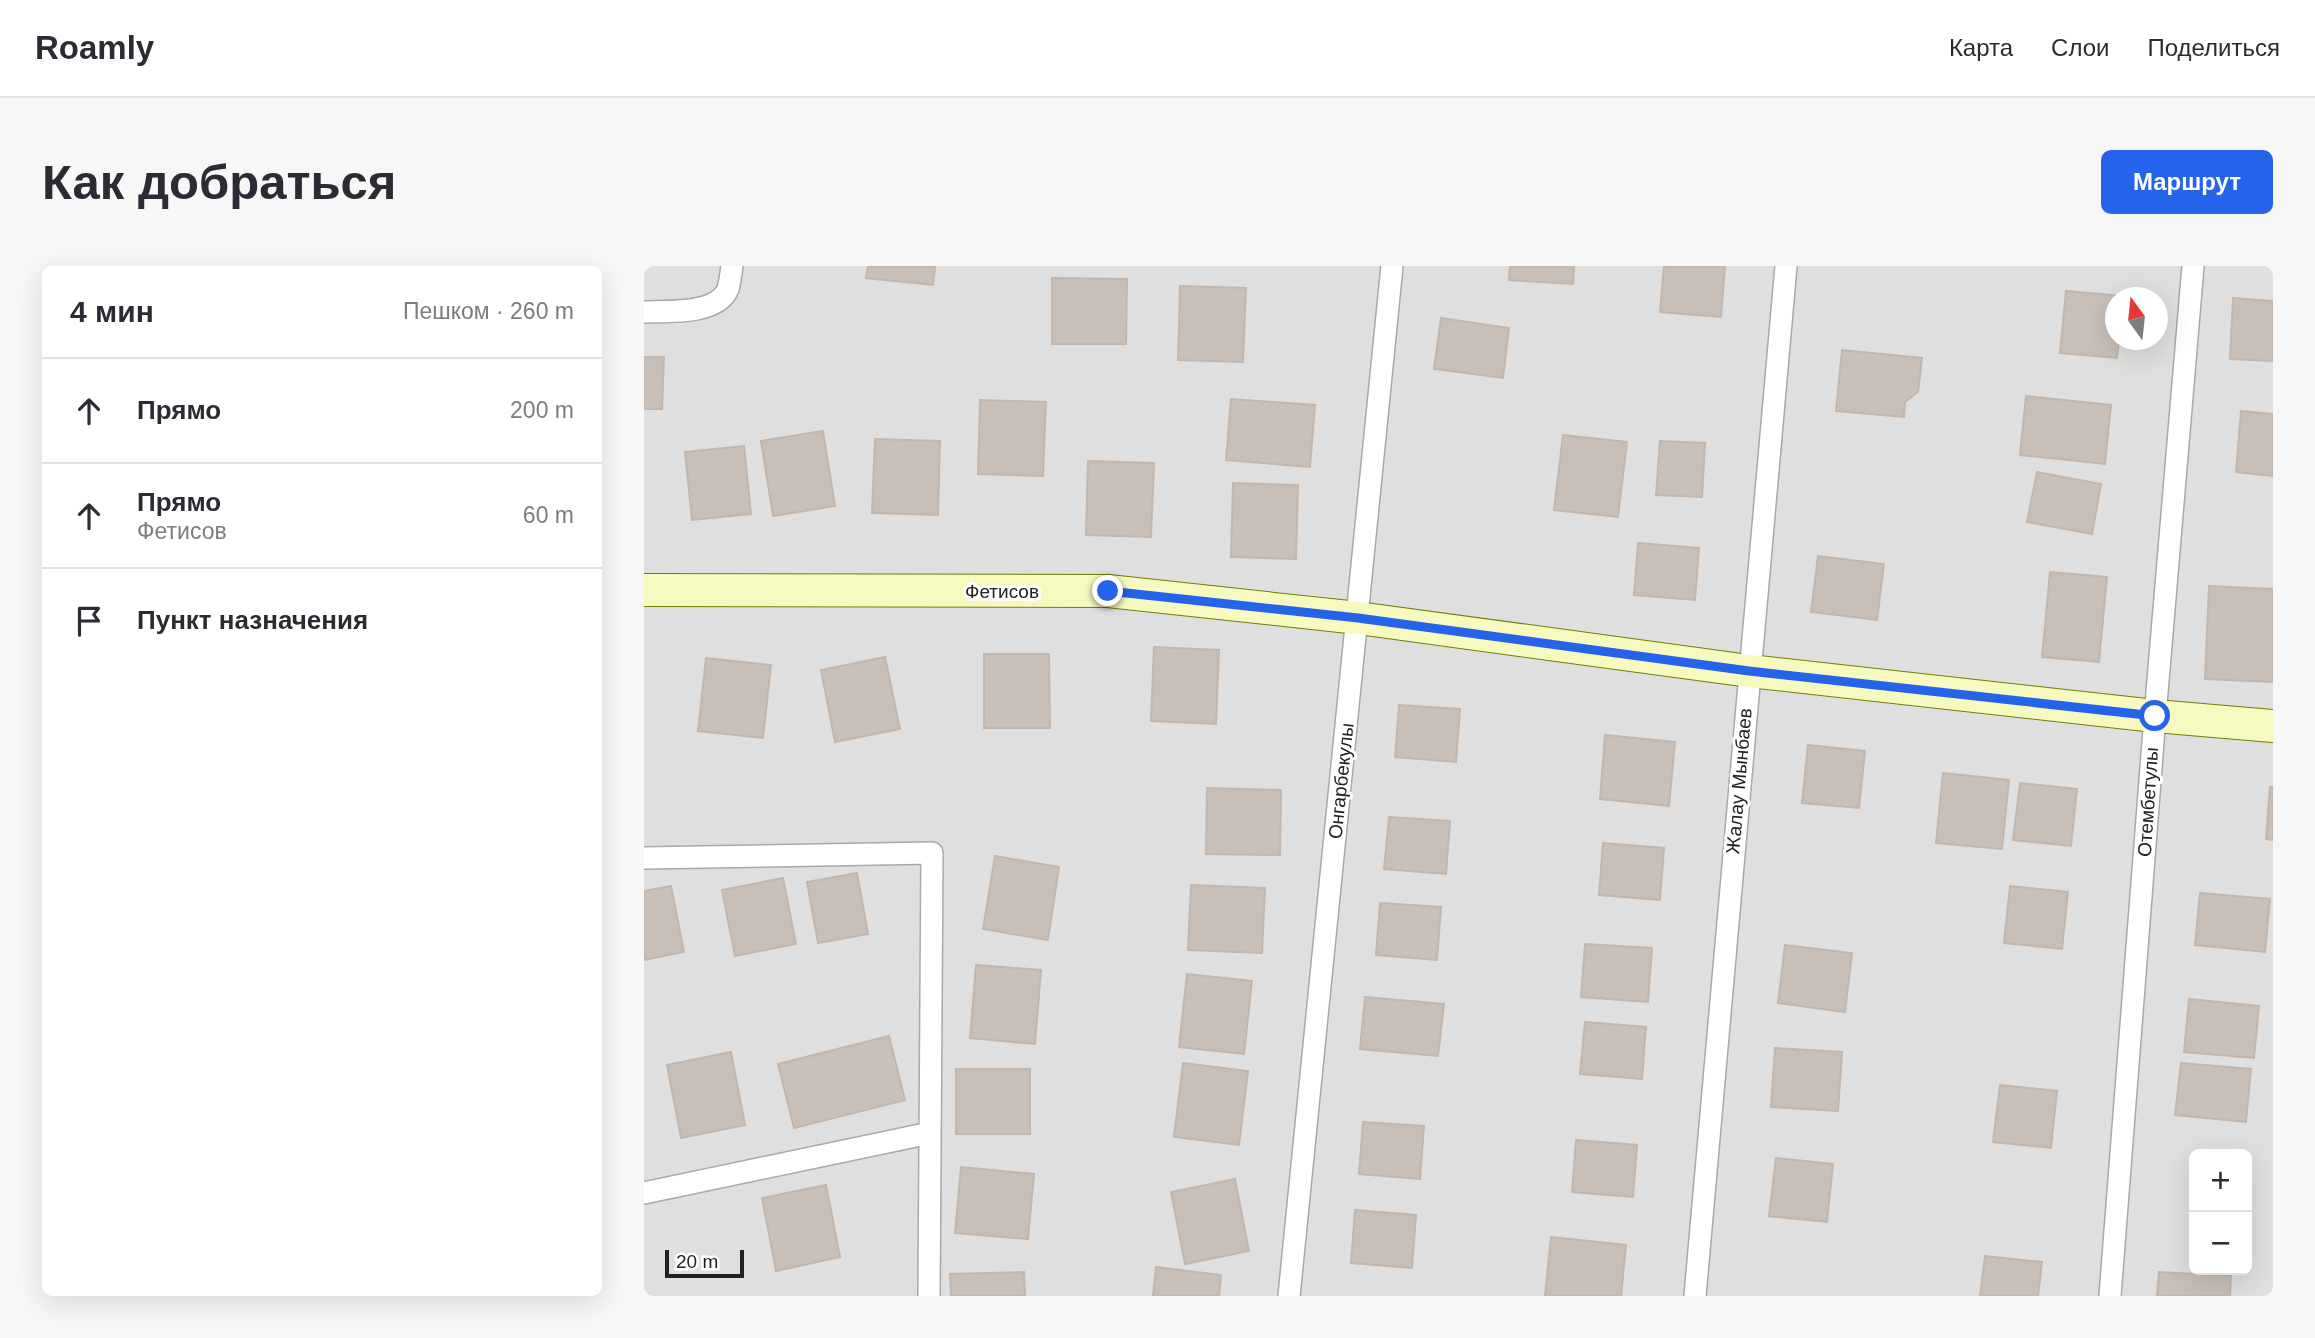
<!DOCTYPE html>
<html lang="ru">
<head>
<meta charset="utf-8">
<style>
  :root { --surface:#fff; --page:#f7f7f7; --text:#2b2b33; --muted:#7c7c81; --line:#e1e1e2; --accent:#2563eb }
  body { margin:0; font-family:Helvetica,sans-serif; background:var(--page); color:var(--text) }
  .controls { position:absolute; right:21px; bottom:21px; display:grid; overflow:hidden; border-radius:10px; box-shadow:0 7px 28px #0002 }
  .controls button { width:63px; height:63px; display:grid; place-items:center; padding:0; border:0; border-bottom:2px solid var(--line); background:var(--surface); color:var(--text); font:35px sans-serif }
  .compass { position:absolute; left:1461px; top:21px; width:63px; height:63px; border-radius:50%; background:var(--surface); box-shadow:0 7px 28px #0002; rotate:345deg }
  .scale { position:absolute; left:21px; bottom:18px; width:79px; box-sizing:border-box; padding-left:7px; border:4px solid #222; border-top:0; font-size:19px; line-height:24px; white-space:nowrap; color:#222; -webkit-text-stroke:5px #fff; paint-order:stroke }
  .stop { position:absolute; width:21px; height:21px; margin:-16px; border:5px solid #2563eb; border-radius:50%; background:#fff }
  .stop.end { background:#2563eb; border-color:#fff; box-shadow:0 2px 7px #0008 }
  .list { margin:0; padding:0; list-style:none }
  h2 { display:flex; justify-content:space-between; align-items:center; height:91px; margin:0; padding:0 28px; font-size:30px }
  h2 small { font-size:23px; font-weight:400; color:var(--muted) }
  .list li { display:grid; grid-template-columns:46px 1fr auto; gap:21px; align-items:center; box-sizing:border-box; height:105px; padding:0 28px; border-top:2px solid var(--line) }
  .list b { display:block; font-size:26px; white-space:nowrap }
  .list p { margin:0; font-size:23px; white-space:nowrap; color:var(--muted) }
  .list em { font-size:23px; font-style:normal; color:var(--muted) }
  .icon { flex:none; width:38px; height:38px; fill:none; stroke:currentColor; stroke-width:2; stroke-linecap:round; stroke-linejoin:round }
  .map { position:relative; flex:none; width:1629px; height:1030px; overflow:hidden; border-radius:10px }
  header { display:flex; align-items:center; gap:42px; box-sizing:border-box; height:98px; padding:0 35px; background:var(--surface); border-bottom:2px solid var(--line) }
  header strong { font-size:33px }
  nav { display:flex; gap:38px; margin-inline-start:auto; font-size:24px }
  .intro { display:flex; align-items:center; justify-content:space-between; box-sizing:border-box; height:168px; padding:0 42px }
  h1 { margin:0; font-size:49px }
  .button { padding:18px 32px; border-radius:10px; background:var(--accent); color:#fff; font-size:24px; font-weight:700 }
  main { display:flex; gap:42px; padding:0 42px }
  aside { flex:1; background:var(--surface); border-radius:10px; box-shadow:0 7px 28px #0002 }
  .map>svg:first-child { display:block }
</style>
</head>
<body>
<header>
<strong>Roamly</strong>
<nav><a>Карта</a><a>Слои</a><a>Поделиться</a></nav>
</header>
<div class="intro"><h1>Как добраться</h1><a class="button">Маршрут</a></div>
<main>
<aside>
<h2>4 мин<small>Пешком · 260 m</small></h2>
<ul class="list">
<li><svg class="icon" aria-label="ahead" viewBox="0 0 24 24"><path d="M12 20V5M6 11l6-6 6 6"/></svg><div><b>Прямо</b></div><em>200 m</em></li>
<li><svg class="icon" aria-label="ahead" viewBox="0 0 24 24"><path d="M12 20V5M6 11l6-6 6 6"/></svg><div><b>Прямо</b><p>Фетисов</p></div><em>60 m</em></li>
<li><svg class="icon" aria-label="arrive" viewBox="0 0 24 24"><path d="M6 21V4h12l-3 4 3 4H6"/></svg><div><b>Пункт назначения</b></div></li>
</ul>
</aside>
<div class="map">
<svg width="1629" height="1030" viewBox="0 0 1629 1030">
  <rect width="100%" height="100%" fill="#f2efe9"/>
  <path fill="#e0dfdf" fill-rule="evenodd" d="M0,0H1629V1030H0ZM1472,32H1514V74H1472ZM1550,888H1603V1004H1550Z"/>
  <path fill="#c7bfb8" stroke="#c4b6ab" stroke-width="2" d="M224,0H291L289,19L222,12Z
    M866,0H930L929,18L865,14Z
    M1020,0H1081L1077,51L1016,46Z
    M408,12L483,13L482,78H408Z
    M536,20L602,22L599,96L534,94Z
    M1422,25L1479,30L1472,32V74H1475L1473,92L1416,87Z
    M1589,32L1629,35V95L1586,93Z
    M797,52L865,62L859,112L790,103Z
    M1198,84L1278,92L1274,126L1261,136L1260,151L1192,145Z
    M0,91H20L18,143H0Z
    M1382,130L1467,139L1461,198L1376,189Z
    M587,133L671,139L666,201L582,194Z
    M336,134L402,136L399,210L334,208Z
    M1597,145L1629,148V210L1592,206Z
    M179,165L191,240L129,250L117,175Z
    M919,169L983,176L974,251L910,244Z
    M231,173L296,175L294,249L228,247Z
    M1016,175L1061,177L1058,231L1012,229Z
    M100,180L107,248L48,254L41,186Z
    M444,195L510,197L507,271L442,269Z
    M1393,206L1457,218L1448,268L1383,256Z
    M589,217L654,219L652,293L587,291Z
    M994,277L1055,282L1051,334L990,329Z
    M1174,290L1240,298L1233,354L1167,346Z
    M1406,306L1463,311L1455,396L1398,391Z
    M1565,320L1629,323V416L1561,413Z
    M510,381L575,384L572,458L507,455Z
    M340,388H405L406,462H340Z
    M241,391L256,463L191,476L177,404Z
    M62,392L127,399L119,472L54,465Z
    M755,439L816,443L812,496L751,491Z
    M961,469L1031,476L1025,540L956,533Z
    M1164,479L1221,485L1215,542L1158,537Z
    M1299,507L1365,514L1358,583L1292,577Z
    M1376,517L1433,523L1427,580L1369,574Z
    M1626,521H1629V574L1622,573Z
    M563,522L637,524L636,589L562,588Z
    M745,551L806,555L802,608L740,603Z
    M959,577L1020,582L1016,634L955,629Z
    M351,590L415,601L404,674L339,663Z
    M213,607L224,668L174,677L163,616Z
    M139,612L152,678L91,690L78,624Z
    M547,619L621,622L618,687L544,684Z
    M27,620L40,686L0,694V625Z
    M1366,620L1424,626L1418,683L1360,677Z
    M1556,627L1626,633L1621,686L1551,679Z
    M736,637L797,641L793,694L732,689Z
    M941,678L1008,682L1004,736L937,731Z
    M1141,679L1208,687L1201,746L1134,737Z
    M332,699L397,704L391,778L326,772Z
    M543,708L608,715L600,788L535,781Z
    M721,731L800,738L794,790L716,783Z
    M1545,733L1615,740L1610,792L1540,786Z
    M941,756L1002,761L998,813L936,808Z
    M245,770L261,834L150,862L134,798Z
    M1131,782L1198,786L1194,845L1127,841Z
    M87,786L101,859L37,872L23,799Z
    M539,797L604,805L595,879L530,871Z
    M1537,797L1607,803L1602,856L1531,849Z
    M312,803H386V868H312Z
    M1356,819L1413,825L1407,882L1349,876Z
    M719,856L780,860L776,913L715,908Z
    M932,874L993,879L989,931L928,926Z
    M1132,892L1189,898L1183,956L1125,950Z
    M317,901L390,908L384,973L311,967Z
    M591,913L605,985L541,998L527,926Z
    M182,919L196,991L132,1005L118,932Z
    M711,944L772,949L768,1002L707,997Z
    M907,971L982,979L977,1030H901Z
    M1341,990L1398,996L1394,1030H1336Z
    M512,1001L577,1009L575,1030H509Z
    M380,1006L381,1030H307L306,1008Z
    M1515,1006L1587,1010L1586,1030H1513Z"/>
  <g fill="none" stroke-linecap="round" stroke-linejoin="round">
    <g stroke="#a9a9a9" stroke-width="24">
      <path id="street" d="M0,46C24,45 73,49 84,23C86,16 87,7 88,0
        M0,592L288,587L285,1030
        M0,927L286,867
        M645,1030L748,0
        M1051,1030L1142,0
        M1466,1030L1511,450L1549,0"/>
    </g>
    <g stroke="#707d05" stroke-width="34">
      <path id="secondary" d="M0,324L464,325L714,352L1105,405L1511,450L1629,460"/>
    </g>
    <use href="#street" stroke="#fff" stroke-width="21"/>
    <use href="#secondary" stroke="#f7fabf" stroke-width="32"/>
  </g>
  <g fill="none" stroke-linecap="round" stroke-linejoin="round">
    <path stroke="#2563eb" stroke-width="9" d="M464,325L714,352L1105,405L1511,450"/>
  </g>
  <g text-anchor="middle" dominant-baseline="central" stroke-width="6" stroke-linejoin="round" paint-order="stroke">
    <g font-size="19" fill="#222" stroke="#fff">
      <text x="358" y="325">Фетисов</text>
      <text transform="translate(697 515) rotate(-84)">Онгарбекулы</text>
      <text transform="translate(1095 515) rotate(-85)">Жалау Мынбаев</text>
      <text transform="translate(1504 536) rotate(-86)">Отембетулы</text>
    </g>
  </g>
</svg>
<div class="controls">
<button>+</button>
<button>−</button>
</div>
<svg class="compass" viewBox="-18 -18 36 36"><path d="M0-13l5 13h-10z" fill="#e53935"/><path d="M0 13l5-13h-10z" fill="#7c7c81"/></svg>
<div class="scale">20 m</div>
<div class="stop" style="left:1511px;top:450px"></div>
<div class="stop end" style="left:464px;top:325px"></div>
</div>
</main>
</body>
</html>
